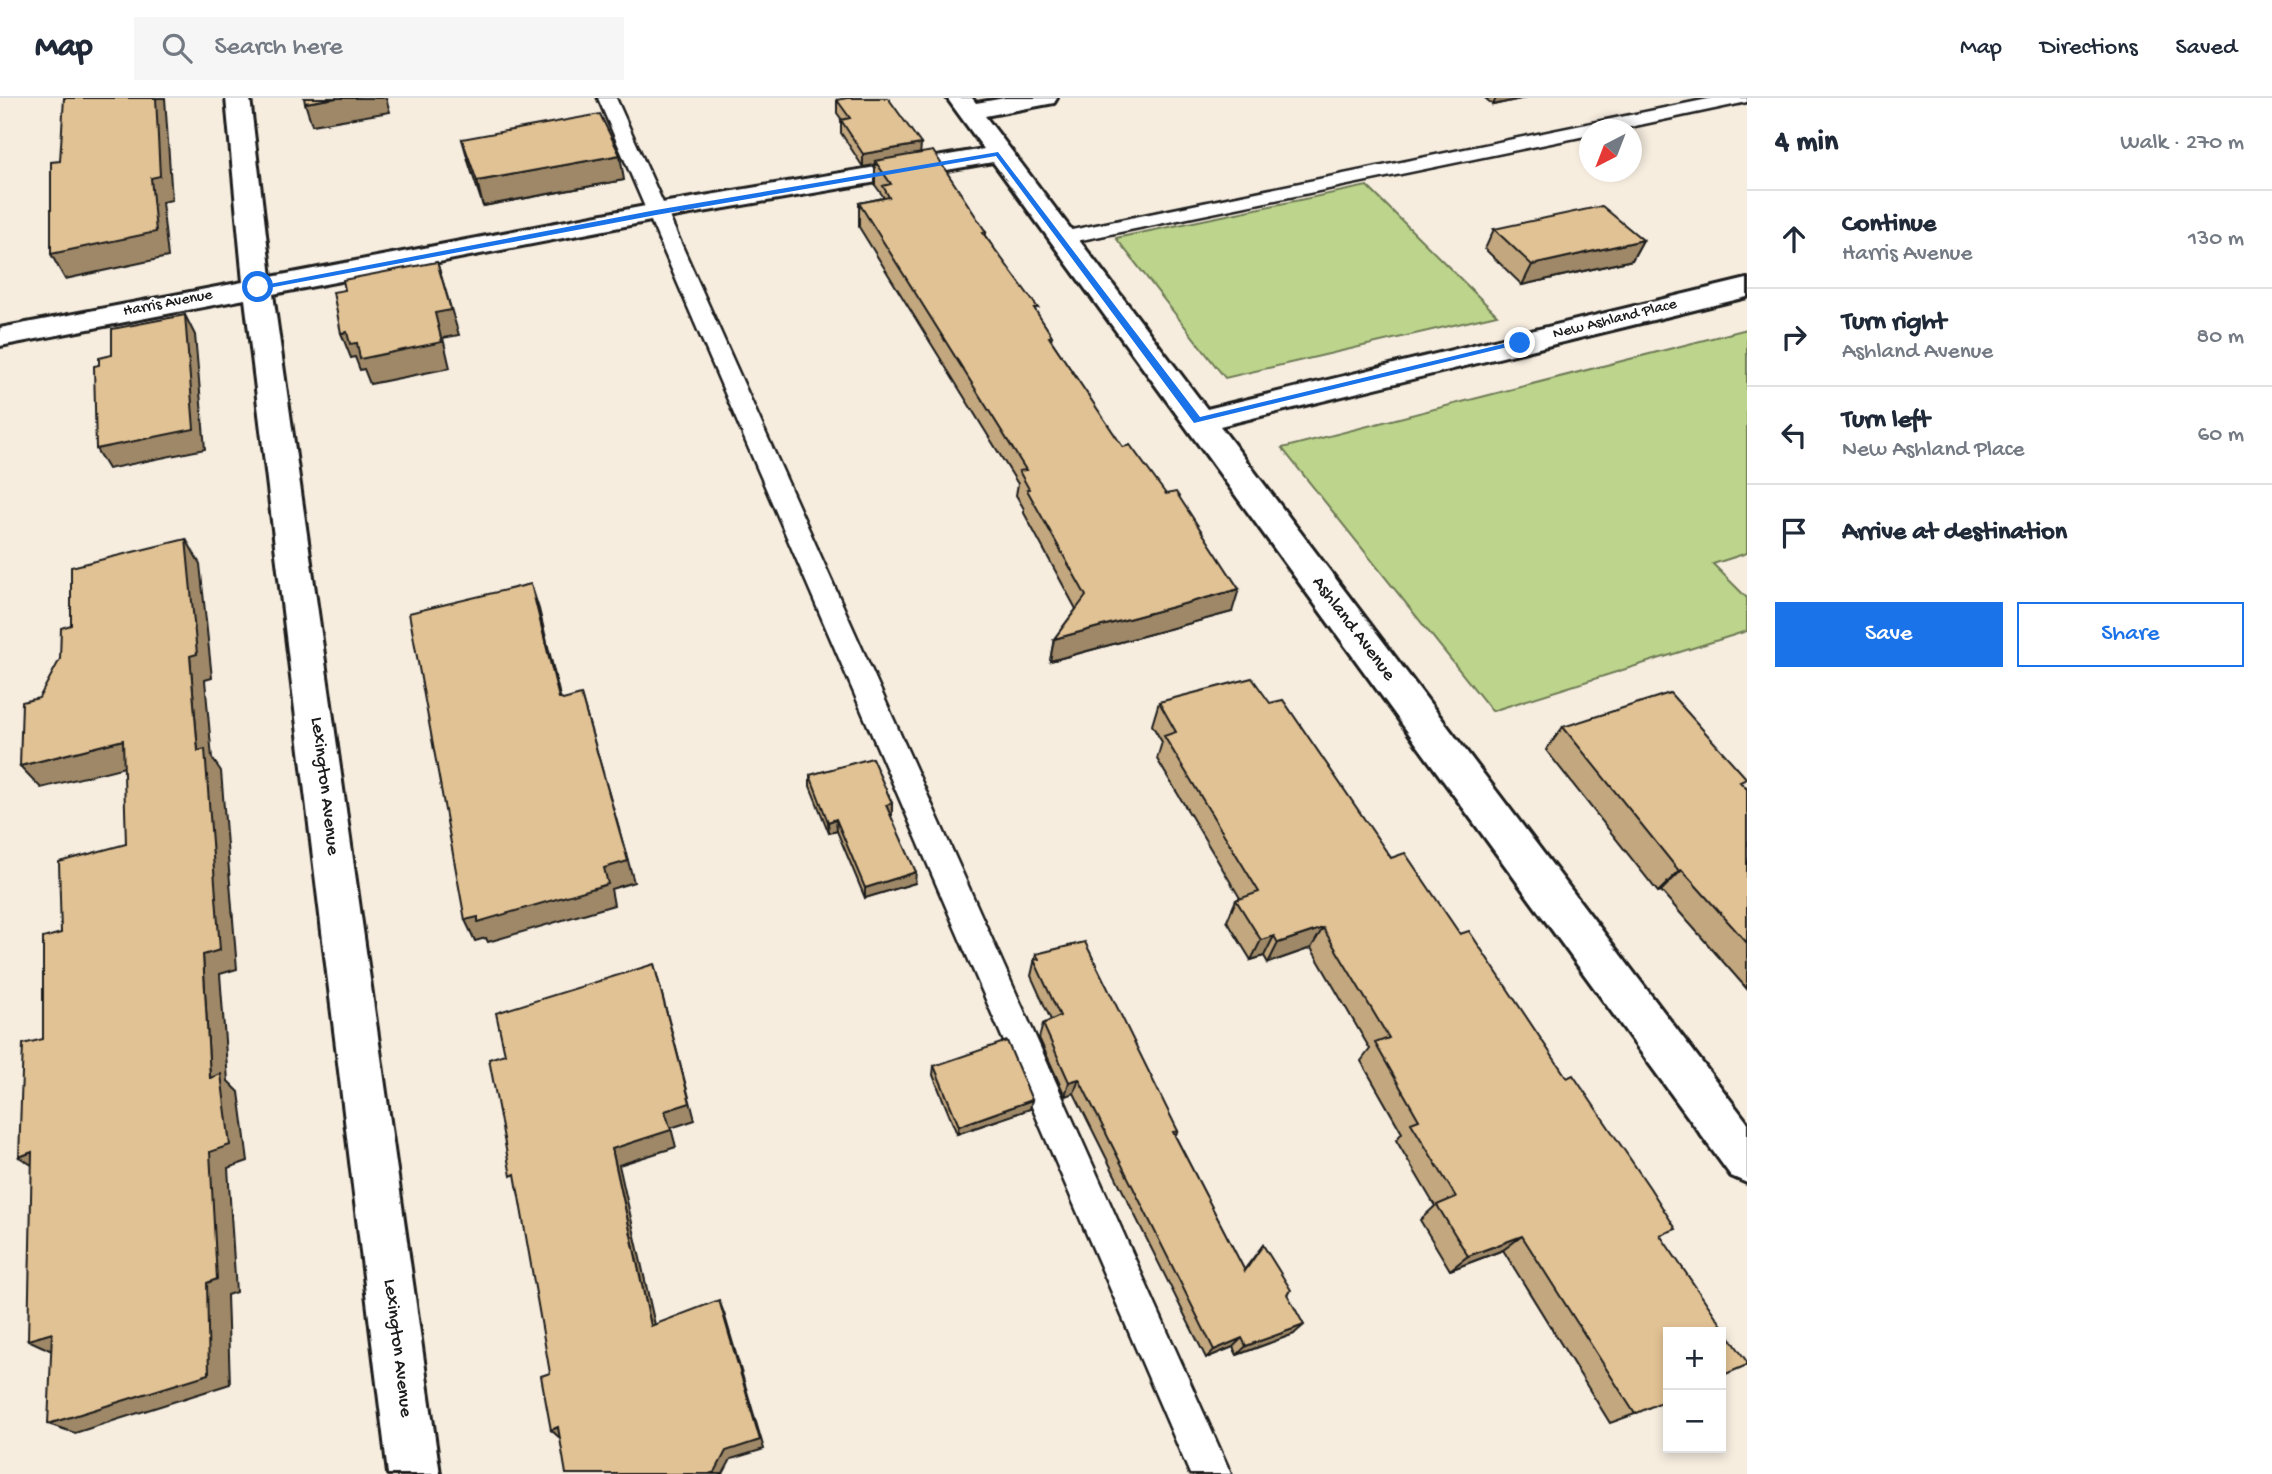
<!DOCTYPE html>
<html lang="en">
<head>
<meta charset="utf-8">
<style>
  :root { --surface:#fff; --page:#f6f6f7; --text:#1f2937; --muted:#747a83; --line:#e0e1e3; --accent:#1a73e8 }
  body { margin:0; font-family:"Gochi Hand",sans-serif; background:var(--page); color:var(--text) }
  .controls { position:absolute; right:21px; bottom:21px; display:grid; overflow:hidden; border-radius:0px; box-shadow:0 4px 10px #0003 }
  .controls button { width:63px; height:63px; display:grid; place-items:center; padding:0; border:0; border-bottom:2px solid var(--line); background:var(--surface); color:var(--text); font:35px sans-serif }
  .compass { position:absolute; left:1579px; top:21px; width:63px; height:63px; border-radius:50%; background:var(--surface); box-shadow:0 4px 10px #0003; rotate:222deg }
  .stop { position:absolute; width:21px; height:21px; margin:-16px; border:5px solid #1a73e8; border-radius:50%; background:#fff }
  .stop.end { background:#1a73e8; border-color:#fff; box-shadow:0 2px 7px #0008 }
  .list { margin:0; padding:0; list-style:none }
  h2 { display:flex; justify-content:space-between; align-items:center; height:91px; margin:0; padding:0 28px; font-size:30px }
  h2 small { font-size:23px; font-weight:400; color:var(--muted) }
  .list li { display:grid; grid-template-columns:46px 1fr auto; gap:21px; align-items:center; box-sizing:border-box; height:98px; padding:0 28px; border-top:2px solid var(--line) }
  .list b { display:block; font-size:26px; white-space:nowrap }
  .list p { margin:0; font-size:23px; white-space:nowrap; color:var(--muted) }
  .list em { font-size:23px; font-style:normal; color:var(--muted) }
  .actions { display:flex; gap:14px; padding:21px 28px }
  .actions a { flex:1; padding:16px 0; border:2px solid var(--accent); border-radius:0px; text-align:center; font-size:24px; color:var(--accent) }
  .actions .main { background:var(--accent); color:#fff }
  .icon { flex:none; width:38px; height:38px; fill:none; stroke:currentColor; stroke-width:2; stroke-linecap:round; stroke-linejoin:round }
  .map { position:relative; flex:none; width:1747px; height:1376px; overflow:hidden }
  header { display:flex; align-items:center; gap:42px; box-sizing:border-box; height:98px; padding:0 35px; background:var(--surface); border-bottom:2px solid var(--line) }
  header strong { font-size:33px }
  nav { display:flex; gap:38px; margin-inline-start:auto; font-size:24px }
  .search { width:490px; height:63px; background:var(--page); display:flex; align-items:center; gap:18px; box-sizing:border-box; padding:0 24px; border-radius:0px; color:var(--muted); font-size:26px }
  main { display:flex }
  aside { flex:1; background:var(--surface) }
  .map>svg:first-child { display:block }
</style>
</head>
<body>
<header>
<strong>Map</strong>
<div class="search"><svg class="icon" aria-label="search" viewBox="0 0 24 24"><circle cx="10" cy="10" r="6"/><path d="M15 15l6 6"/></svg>Search here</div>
<nav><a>Map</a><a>Directions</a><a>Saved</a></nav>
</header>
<main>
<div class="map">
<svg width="1747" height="1376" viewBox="0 0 1747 1376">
  <rect width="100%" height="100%" fill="#f6eddf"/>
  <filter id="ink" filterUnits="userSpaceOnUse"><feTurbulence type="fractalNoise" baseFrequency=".0143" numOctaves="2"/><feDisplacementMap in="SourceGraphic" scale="14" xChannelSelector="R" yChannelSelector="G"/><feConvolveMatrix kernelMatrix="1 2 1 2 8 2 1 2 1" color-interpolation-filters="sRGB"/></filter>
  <g filter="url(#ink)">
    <path fill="#bcd48b" stroke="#6c7854" stroke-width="2" d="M1367,88L1497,217L1225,280L1116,140Z
      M1747,231V455L1713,466L1747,500V533L1492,613L1282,350Z"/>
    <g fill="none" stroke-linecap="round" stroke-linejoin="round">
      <g stroke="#1c1c1c" stroke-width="5">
        <path id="lane" d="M598,0H616L1231,1376H1190Z
          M1713,0H1747V4L1616,32H1590V37L1062,146L1051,140L1062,134Z"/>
      </g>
      <g stroke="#1c1c1c" stroke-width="6">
        <path id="street" d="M226,0H250L271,179L656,106L984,51L947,0H972L976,5L1005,0H1057L1054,5L985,18L1207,311L1747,181V199L1220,328L1747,1024V1085L1731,1078L993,64L656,122L273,196L440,1376H388L245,201L0,248V230L243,184Z"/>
      </g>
      <use href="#lane" fill="#fff" fill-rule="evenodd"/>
      <use href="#street" fill="#fff" fill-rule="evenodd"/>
    </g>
    <path fill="#c2a77f" stroke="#1c1c1c" stroke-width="2" d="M1485,0H1525L1493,7Z
      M837,2L920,55L986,134V139L1052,238L1051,242L1232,514L1050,563L1054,541L1076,511L1024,415V411L1016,397L1018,386L859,129V105L883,100V98L875,87V67L863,69L841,35V22H842L837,15Z
      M462,41L624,82L483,108L469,66Z
      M1494,131L1643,142L1632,162L1522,187L1485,151Z
      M1159,604L1270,605L1391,760L1661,1140L1635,1316L1610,1325L1503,1152L1450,1172L1420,1122L1435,1108L1396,1042L1402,1035L1361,963L1370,951L1311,850L1268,865L1264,858L1251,862L1227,823L1236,802L1240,800L1157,661L1162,644L1152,627Z
      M1563,629L1742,686L1747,691V891L1661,793L1658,794L1546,652Z
      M810,677L892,705V717H890L915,785L865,800L837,733L829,735L810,688Z
      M1036,856L1178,1033L1175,1038L1244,1172L1263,1147L1287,1196L1294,1236L1237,1257L1233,1249L1206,1260L1074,995L1065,998L1039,940L1043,926L1051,922L1031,878Z
      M934,968L1030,1011L957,1036L933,977Z"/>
    <path fill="#9e8868" stroke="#1c1c1c" stroke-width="2" d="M156,0H165L172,102L162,104L168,159L65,181L51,156L151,80Z
      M336,0H386L390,14L312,27L305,5Z
      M1496,0H1525L1493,7Z
      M921,46L920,59L875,63V67L863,69V56Z
      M620,57L624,82L483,108L477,83Z
      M1643,142L1632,162L1522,187L1532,167Z
      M437,164L459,237L443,240L450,270L370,286L364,271L360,272L355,259L351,260L341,235L347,234L357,245L435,215Z
      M185,217L195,237L205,351L108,371L96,351Z
      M186,441L200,466L212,580L205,582L212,660L221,673L237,871L220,876L228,983L239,994L248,1063L228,1070L236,1194L227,1197L230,1286L75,1335L48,1326L207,1185L210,980L203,857L198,653L190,558Z
      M531,486L539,511L566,623L559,600Z
      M1239,491L1232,514L1050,563L1054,541Z
      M581,597L634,784L611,791L614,807L488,844L486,840L475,843L465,822L604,770Z
      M123,642L141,665L41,690L20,668Z
      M892,705V717L886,718V707Z
      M836,721L837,733L829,735L828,724Z
      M1682,772L1661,793L1658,794L1679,773Z
      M916,774L915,785L865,800V790Z
      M1323,830L1311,850L1268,865L1278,845Z
      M1274,838L1264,858L1251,862L1261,842Z
      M654,866L695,1022L671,1030L676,1049L619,1067L658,1240L651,1228L612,1051Z
      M1079,981L1074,995L1065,998L1069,984Z
      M1032,1002L1030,1011L957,1036L959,1028Z
      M32,1054L43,1074L19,1059Z
      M1522,1138L1503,1152L1450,1172L1468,1158Z
      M719,1202L724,1215L764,1351L731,1361L723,1376H709Z
      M1304,1227L1294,1236L1237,1257L1246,1248Z
      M52,1235L54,1254L28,1242Z
      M1242,1240L1233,1249L1206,1260L1214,1252Z
      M558,1329L561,1341L551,1332Z"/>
    <path fill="#e1c294" stroke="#1c1c1c" stroke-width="2" d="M64,0H156L160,78L151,80L156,134L51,156V64L60,63Z
      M304,0H336L305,5Z
      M847,0H888L921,46L863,56L841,22L850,20L837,2Z
      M600,16L620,57L477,83L462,41Z
      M933,53L986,134L983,135L1038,210H1034L1052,238L1049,239L1123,349L1130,347L1166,396L1176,394L1239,491L1054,541L1086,498L1027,392L1029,391L1019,373L1026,372L859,105L889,99L883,88L891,86L875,63Z
      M1602,108L1643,142L1532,167L1494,131Z
      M437,164L451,212L435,215L442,244L360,261L357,245L350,246L347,234L341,235L333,194L345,192L343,182Z
      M185,217L194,331L96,351L94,268L99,267V260L112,257V231Z
      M186,441L197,556L190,558L198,653L205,651L220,852L203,857L210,980L221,976L230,1047L210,1054L217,1181L207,1185L209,1276L48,1326L52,1235L28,1242L32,1054L19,1059L23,946L43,941V840L61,835L59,764L126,746L123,642L20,668L22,604L39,600L60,561L61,530L71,527V469Z
      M531,486L559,600L563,602L581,597L628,763L604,770L608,786L478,824V819L465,822L409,515Z
      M1252,580L1270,605L1283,602L1391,760L1405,755L1460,836L1469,833L1567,980L1573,977L1650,1090L1676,1131L1660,1137L1747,1264V1267L1721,1278V1234H1668V1301L1635,1316L1522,1138L1468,1158L1437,1107L1456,1099L1411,1025L1419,1022L1375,945L1389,940L1323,830L1278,845L1274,838L1261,842L1236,802L1259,794L1164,638L1176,634L1159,604Z
      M1670,595L1747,681L1740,684L1747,691V845L1682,772L1679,773L1563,629Z
      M872,660L892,705L886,707L916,774L865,790L836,721L828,724L810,677Z
      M1085,844L1178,1033L1173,1034L1245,1173L1263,1147L1291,1192L1287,1196L1304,1227L1246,1248L1242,1240L1214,1252L1079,981L1069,984L1043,926L1060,918L1034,862L1039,861L1036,856Z
      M654,866L690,1005L665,1013L671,1032L612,1051L651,1228L719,1202L760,1342L726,1353L715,1374L709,1376H566L558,1329L551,1332L541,1278L550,1275L515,1076L511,1078L489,961L505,956L496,915Z
      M1007,943L1032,1002L959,1028L934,968Z"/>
  </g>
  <path fill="#1a73e8" d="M998,54L1200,319L1520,242L1524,245L1194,325L996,58L656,117L258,192L254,189L656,112Z"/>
  <g text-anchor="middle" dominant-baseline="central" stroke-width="5" stroke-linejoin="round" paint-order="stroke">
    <g font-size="16" fill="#1c1c1c" stroke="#fff">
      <text transform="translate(168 206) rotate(-11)">Harris Avenue</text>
      <text transform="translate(1615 222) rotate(-14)">New Ashland Place</text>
    </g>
    <g font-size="19" fill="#1c1c1c" stroke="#fff">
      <text transform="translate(1353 531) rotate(53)">Ashland Avenue</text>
      <text transform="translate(324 688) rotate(83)">Lexington Avenue</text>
      <text transform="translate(397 1250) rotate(83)">Lexington Avenue</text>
    </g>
  </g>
</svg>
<div class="controls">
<button>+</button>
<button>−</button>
</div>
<svg class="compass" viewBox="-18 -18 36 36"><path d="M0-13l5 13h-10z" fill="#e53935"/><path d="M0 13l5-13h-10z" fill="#747a83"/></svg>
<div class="stop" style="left:258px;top:189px"></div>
<div class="stop end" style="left:1520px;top:245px"></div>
</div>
<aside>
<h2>4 min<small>Walk · 270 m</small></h2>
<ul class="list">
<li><svg class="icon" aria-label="ahead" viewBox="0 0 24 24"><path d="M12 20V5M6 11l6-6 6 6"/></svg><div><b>Continue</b><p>Harris Avenue</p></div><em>130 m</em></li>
<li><svg class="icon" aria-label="right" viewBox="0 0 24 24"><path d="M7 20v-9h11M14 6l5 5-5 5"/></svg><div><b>Turn right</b><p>Ashland Avenue</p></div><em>80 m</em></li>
<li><svg class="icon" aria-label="left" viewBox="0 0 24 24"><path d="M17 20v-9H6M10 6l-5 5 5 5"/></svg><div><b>Turn left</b><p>New Ashland Place</p></div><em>60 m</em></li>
<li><svg class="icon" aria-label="arrive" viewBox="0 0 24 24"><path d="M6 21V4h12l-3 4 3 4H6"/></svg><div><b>Arrive at destination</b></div></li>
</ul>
<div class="actions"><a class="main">Save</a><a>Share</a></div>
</aside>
</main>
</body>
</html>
